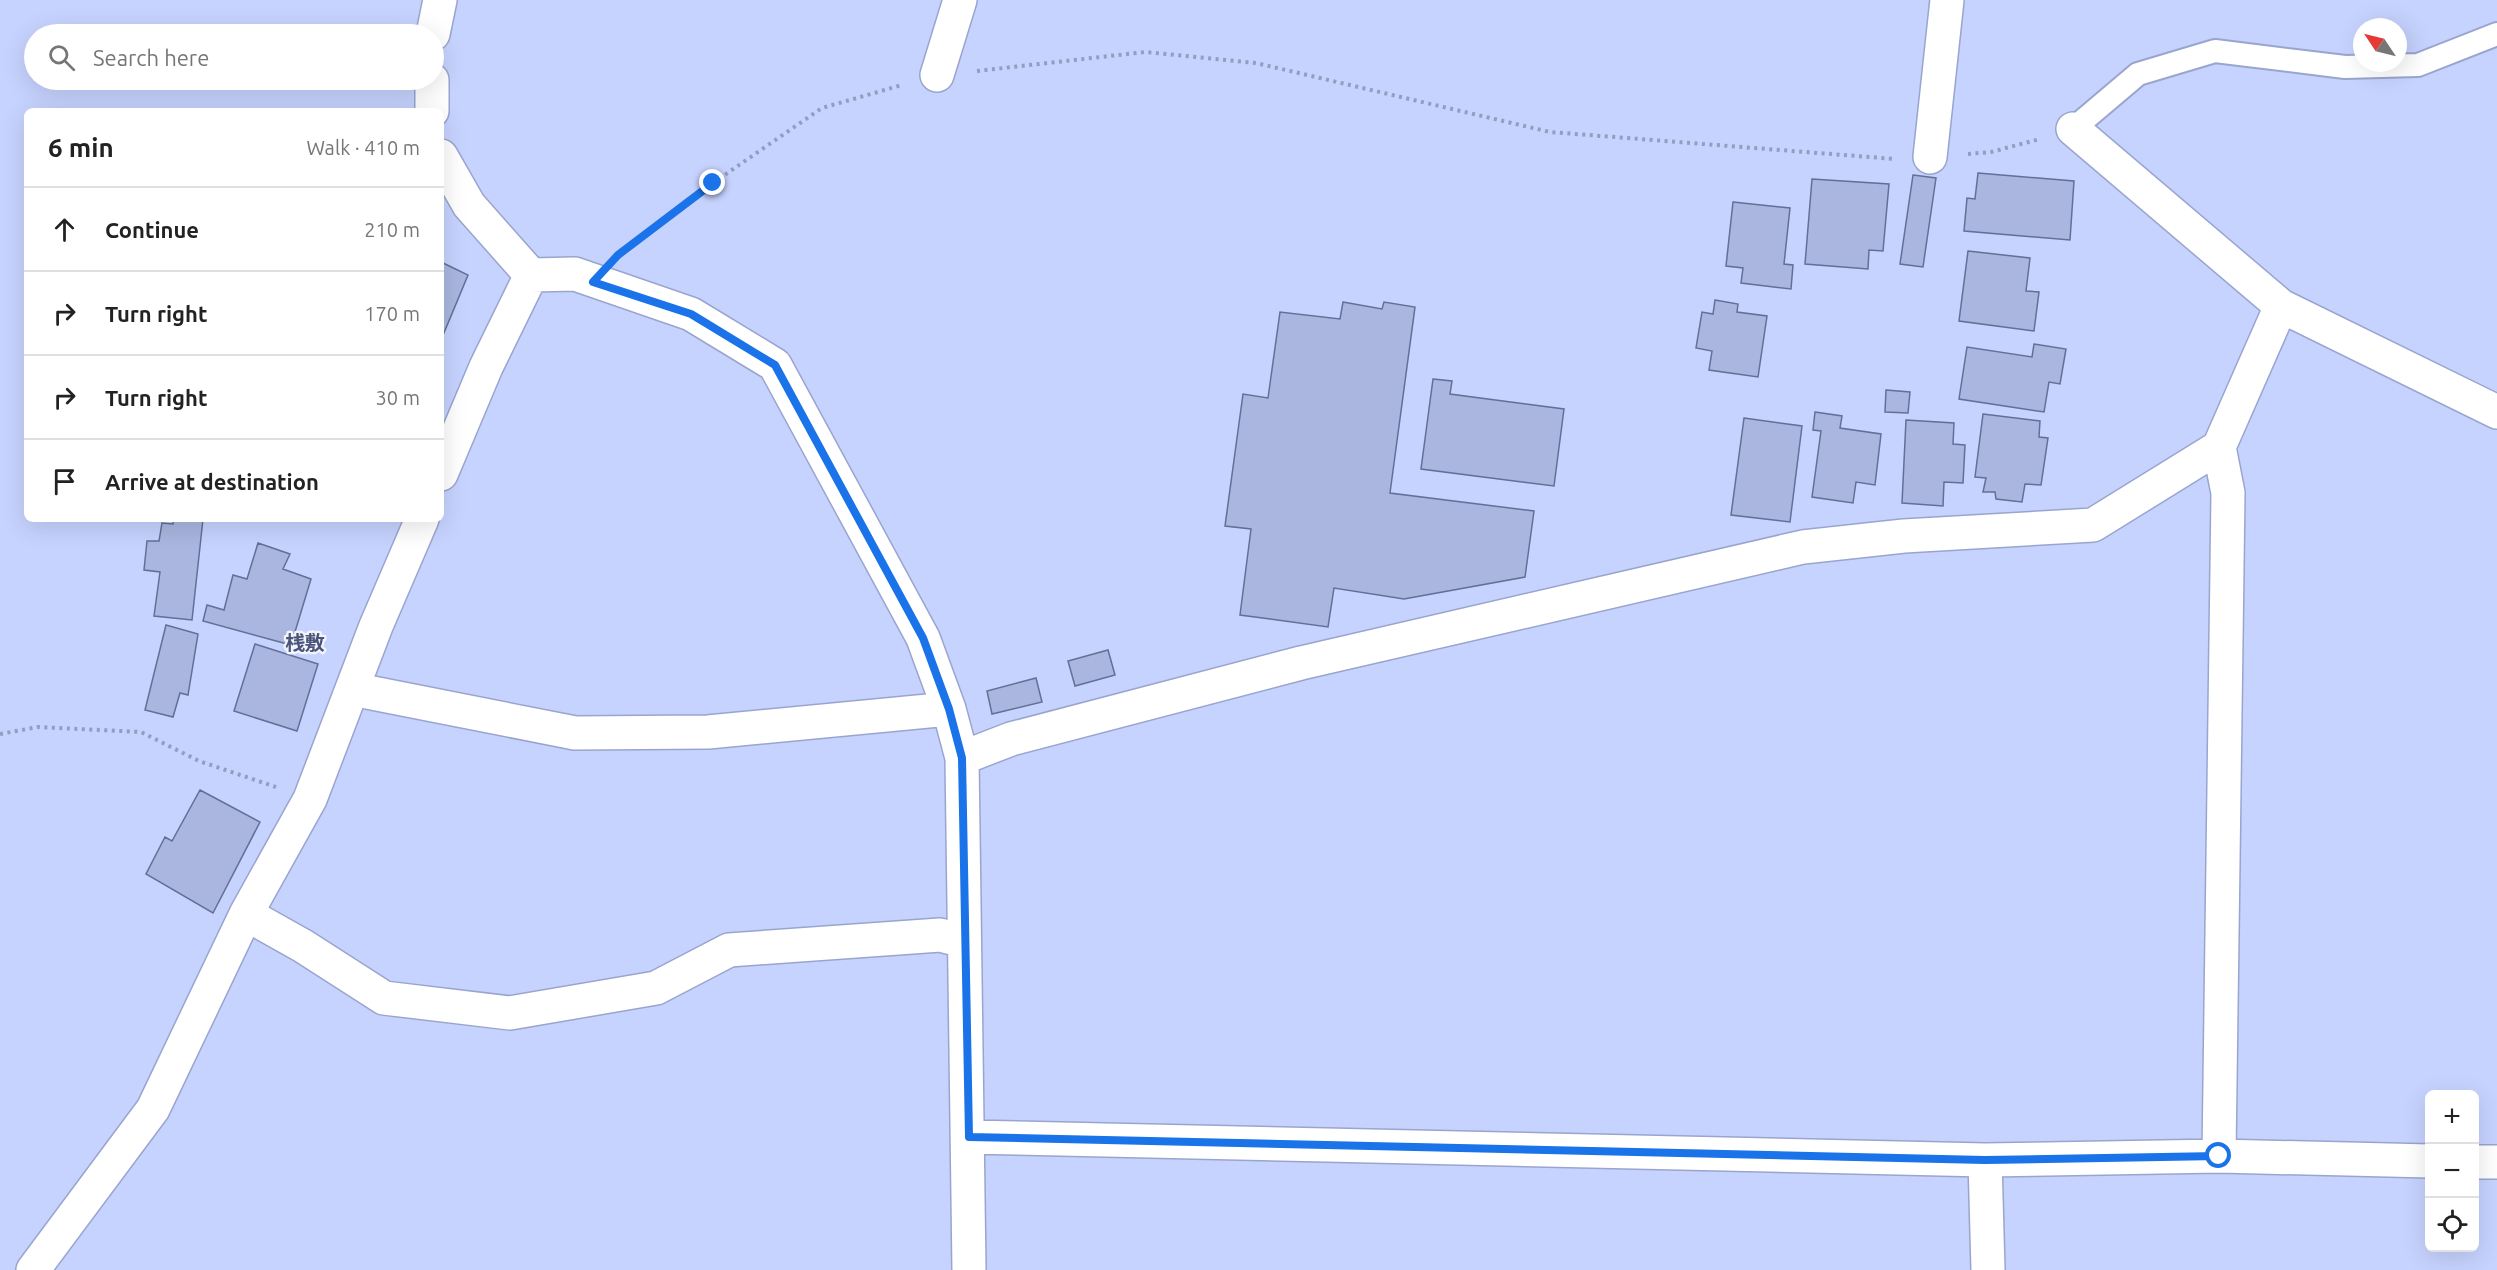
<!DOCTYPE html>
<html lang="en">
<head>
<meta charset="utf-8">
<style>
  :root { --surface:#fff; --page:#f2f2f2; --text:#222; --muted:#767676; --line:#e0e0e0 }
  body { margin:0; font-family:Ubuntu,"Noto Sans JP",sans-serif; background:var(--page); color:var(--text) }
  .controls { position:absolute; right:18px; bottom:18px; display:grid; overflow:hidden; border-radius:9px; box-shadow:0 6px 24px #0002 }
  .controls button { width:54px; height:54px; display:grid; place-items:center; padding:0; border:0; border-bottom:2px solid var(--line); background:var(--surface); color:var(--text); font:30px sans-serif }
  .compass { position:absolute; left:2353px; top:18px; width:54px; height:54px; border-radius:50%; background:var(--surface); box-shadow:0 6px 24px #0002; rotate:305deg }
  .stop { position:absolute; width:18px; height:18px; margin:-14px; border:4px solid #1a73e8; border-radius:50%; background:#fff }
  .stop.end { background:#1a73e8; border-color:#fff; box-shadow:0 2px 6px #0008 }
  .list { margin:0; padding:0; list-style:none }
  h2 { display:flex; justify-content:space-between; align-items:center; height:78px; margin:0; padding:0 24px; font-size:26px }
  h2 small { font-size:20px; font-weight:400; color:var(--muted) }
  .list li { display:grid; grid-template-columns:39px 1fr auto; gap:18px; align-items:center; box-sizing:border-box; height:84px; padding:0 24px; border-top:2px solid var(--line) }
  .list b { display:block; font-size:22px; white-space:nowrap }
  .list em { font-size:20px; font-style:normal; color:var(--muted) }
  .icon { flex:none; width:33px; height:33px; fill:none; stroke:currentColor; stroke-width:2; stroke-linecap:round; stroke-linejoin:round }
  .map { position:relative; flex:none; width:2497px; height:1270px; overflow:hidden }
  .search { position:absolute; background:var(--surface); box-shadow:0 6px 24px #0002; left:24px; top:24px; width:420px; height:66px; display:flex; align-items:center; gap:15px; box-sizing:border-box; padding:0 21px; border-radius:33px; color:var(--muted); font-size:22px }
  .panel { position:absolute; background:var(--surface); box-shadow:0 6px 24px #0002; left:24px; top:108px; width:420px; height:414px; border-radius:9px }
  .map>svg:first-child { display:block }
</style>
</head>
<body>
<div class="map">
<svg width="2497" height="1270" viewBox="0 0 2497 1270">
  <rect width="100%" height="100%" fill="#c6d3fe"/>
  <path fill="#aab6e0" stroke="#646f95" stroke-width="1.5" d="M1978,173L2074,181L2070,240L1964,231L1967,198L1975,199Z
    M1913,175L1936,178L1923,267L1900,264Z
    M1812,179L1889,184L1883,251L1869,250L1868,269L1805,264Z
    M1733,202L1790,208L1784,264L1793,265L1791,289L1741,283L1743,268L1726,266Z
    M1968,251L2030,258L2026,291L2039,292L2034,331L1959,321Z
    M441,262L468,275L441,340Z
    M1715,300L1738,304L1737,312L1767,316L1758,377L1709,370L1712,351L1696,348L1702,312L1713,314Z
    M1343,302L1382,309L1384,302L1415,307L1390,493L1534,511L1525,577L1404,599L1334,588L1328,627L1240,615L1251,529L1225,526L1243,394L1268,398L1280,312L1340,319Z
    M2034,344L2066,349L2060,384L2049,382L2044,412L1959,399L1967,347L2032,357Z
    M1433,379L1452,381L1450,394L1564,409L1554,486L1421,469Z
    M1886,390L1910,392L1908,413L1885,412Z
    M1815,412L1842,416L1840,428L1881,434L1875,485L1856,482L1853,503L1812,497L1821,431L1813,430Z
    M1983,414L2040,421L2039,437L2048,438L2041,485L2025,484L2022,502L1996,499L1995,492H1983L1986,478L1975,477Z
    M1744,418L1802,426L1790,522L1731,515Z
    M1906,420L1954,423L1953,444L1965,445L1963,483L1944,482L1943,506L1902,503Z
    M173,519H203L192,620L154,616L160,572L144,570L147,541H159L162,523L173,524Z
    M258,543L290,554L283,569L311,579L291,645L203,621L207,605L224,610L233,575L247,579Z
    M166,625L198,634L188,695L180,693L173,717L145,710Z
    M255,644L318,664L297,731L234,711Z
    M1108,650L1115,675L1075,686L1068,661Z
    M1036,678L1042,702L992,714L987,691Z
    M200,790L260,822L213,913L146,874L165,837L172,841Z"/>
  <g fill="none" stroke-linecap="round" stroke-linejoin="round">
    <g stroke="#99a5ce" stroke-width="26">
      <path id="lane" d="M2073,129L2138,74L2215,51L2345,67L2418,65L2497,34"/>
    </g>
    <g stroke="#99a5ce" stroke-width="36">
      <path id="street" d="M433,34L440,0
        M937,75L960,0
        M432,80V111
        M2073,129L2281,306L2497,412
        M441,156L469,205L531,275
        M1930,157L1947,0
        M531,275L575,274L691,314L775,365L923,638L949,709L962,758L969,1270
        M2219,447L2228,493L2219,1156
        M441,474L486,367L531,275
        M352,689L575,733L708,732L949,709
        M962,758L1011,739L1301,663L1803,547L1904,536L2093,525L2219,447L2281,306
        M246,914L303,946L384,998L510,1013L656,988L729,950L940,935L964,941
        M969,1137L1985,1160L2219,1156L2430,1161
        M1985,1160L1988,1270
        M2474,1162H2497
        M33,1270L153,1109L246,914L310,799L376,626L422,519"/>
    </g>
    <path stroke="#939dbf" stroke-width="4" stroke-dasharray="3 4.5" stroke-linecap="butt" d="M977,71L1145,52L1256,63L1550,132L1895,159
      M1968,154L1991,152L2040,139
      M623,251L713,183L822,108L902,85
      M0,734L38,727L141,732L199,761L276,787"/>
    <use href="#lane" stroke="#fff" stroke-width="22"/>
    <use href="#street" stroke="#fff" stroke-width="33"/>
  </g>
  <g fill="none" stroke-linecap="round" stroke-linejoin="round">
    <path stroke="#1a73e8" stroke-width="8" d="M713,183L618,255L593,282L691,314L775,365L923,638L949,709L962,758L969,1137L1985,1160L2219,1156"/>
  </g>
  <g text-anchor="middle" dominant-baseline="central" stroke-width="4.5" stroke-linejoin="round" paint-order="stroke">
    <g font-size="20" font-weight="bold" fill="#4b5579" stroke="#f3f5fe">
      <text x="305" y="642">桟敷</text>
    </g>
  </g>
</svg>
<div class="controls">
<button>+</button>
<button>−</button>
<button><svg class="icon" aria-label="locate" viewBox="0 0 24 24"><circle cx="12" cy="12" r="6"/><path d="M12 2v4M12 18v4M2 12h4M18 12h4"/></svg></button>
</div>
<svg class="compass" viewBox="-18 -18 36 36"><path d="M0-13l5 13h-10z" fill="#e53935"/><path d="M0 13l5-13h-10z" fill="#767676"/></svg>
<div class="stop" style="left:2219px;top:1156px"></div>
<div class="stop end" style="left:713px;top:183px"></div>
<div class="search"><svg class="icon" aria-label="search" viewBox="0 0 24 24"><circle cx="10" cy="10" r="6"/><path d="M15 15l6 6"/></svg>Search here</div>
<section class="panel">
<h2>6 min<small>Walk · 410 m</small></h2>
<ul class="list">
<li><svg class="icon" aria-label="ahead" viewBox="0 0 24 24"><path d="M12 20V5M6 11l6-6 6 6"/></svg><div><b>Continue</b></div><em>210 m</em></li>
<li><svg class="icon" aria-label="right" viewBox="0 0 24 24"><path d="M7 20v-9h11M14 6l5 5-5 5"/></svg><div><b>Turn right</b></div><em>170 m</em></li>
<li><svg class="icon" aria-label="right" viewBox="0 0 24 24"><path d="M7 20v-9h11M14 6l5 5-5 5"/></svg><div><b>Turn right</b></div><em>30 m</em></li>
<li><svg class="icon" aria-label="arrive" viewBox="0 0 24 24"><path d="M6 21V4h12l-3 4 3 4H6"/></svg><div><b>Arrive at destination</b></div></li>
</ul>
</section>
</div>
</body>
</html>
